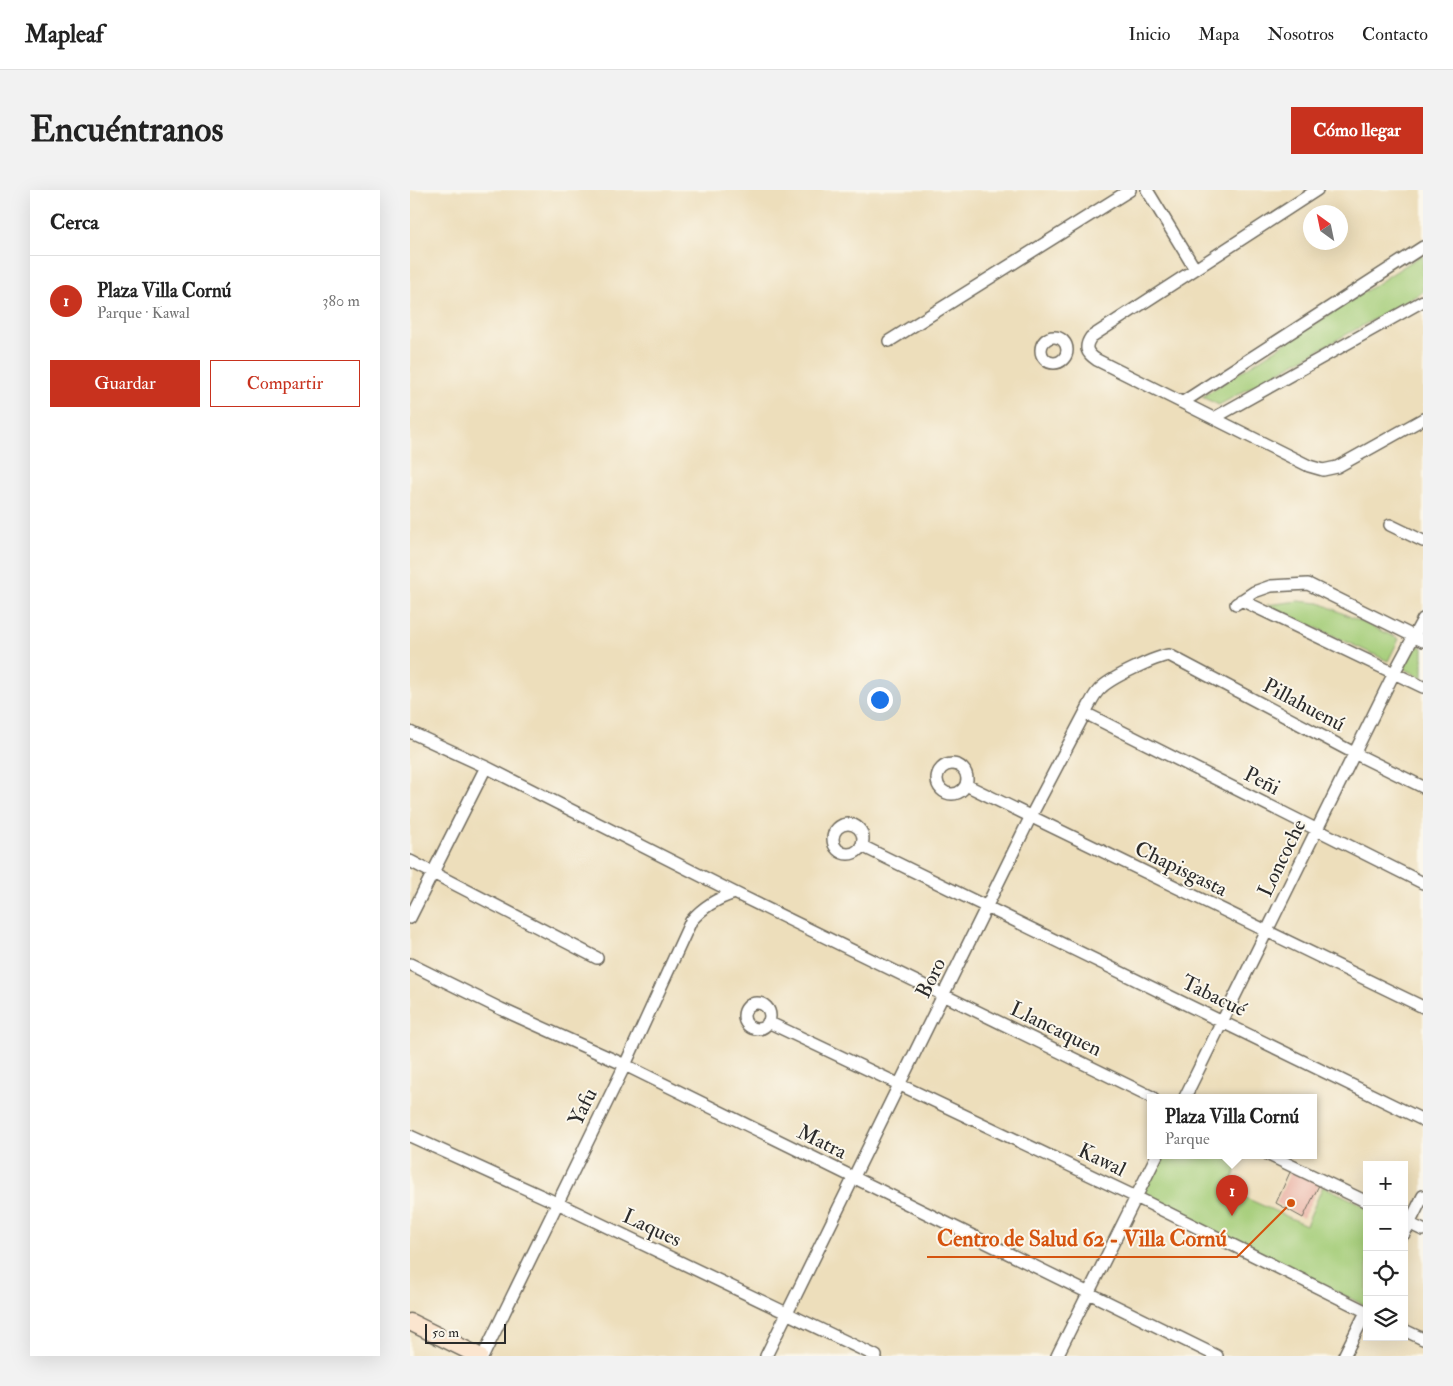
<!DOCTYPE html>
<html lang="es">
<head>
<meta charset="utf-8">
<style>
  :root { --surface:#fff; --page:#f2f2f2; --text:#222; --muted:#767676; --line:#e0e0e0; --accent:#c8321e }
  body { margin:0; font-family:"IM FELL Double Pica",serif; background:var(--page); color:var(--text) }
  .controls { position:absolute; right:15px; bottom:15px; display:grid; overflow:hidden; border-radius:0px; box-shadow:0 5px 20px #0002 }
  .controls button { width:45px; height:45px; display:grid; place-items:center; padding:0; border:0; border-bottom:1px solid var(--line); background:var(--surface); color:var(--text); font:25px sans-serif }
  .compass { position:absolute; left:893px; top:15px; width:45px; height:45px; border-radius:50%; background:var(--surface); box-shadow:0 5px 20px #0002; rotate:327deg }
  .scale { position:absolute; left:15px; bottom:12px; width:81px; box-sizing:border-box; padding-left:5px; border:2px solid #2b2b2b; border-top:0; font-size:14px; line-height:18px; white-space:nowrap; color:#2b2b2b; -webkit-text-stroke:4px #fbf7ec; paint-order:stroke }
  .you { position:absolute; left:469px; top:509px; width:18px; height:18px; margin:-12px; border:4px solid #fff; border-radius:50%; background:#1a73e8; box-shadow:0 0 0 8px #1a73e833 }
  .badge { display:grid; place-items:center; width:32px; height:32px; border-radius:50%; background:var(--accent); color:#fff; font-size:16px; font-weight:700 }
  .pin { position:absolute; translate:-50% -41px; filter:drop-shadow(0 1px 2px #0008) }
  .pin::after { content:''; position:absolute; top:26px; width:18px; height:15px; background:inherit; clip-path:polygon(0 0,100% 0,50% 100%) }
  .popup { position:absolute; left:737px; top:904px; width:170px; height:65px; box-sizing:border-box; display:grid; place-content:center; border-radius:0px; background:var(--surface); filter:drop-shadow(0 1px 4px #0005); font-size:16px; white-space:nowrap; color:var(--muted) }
  .popup b { font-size:19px; color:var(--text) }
  .popup::after { content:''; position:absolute; left:50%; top:100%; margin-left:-10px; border:10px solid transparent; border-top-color:var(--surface) }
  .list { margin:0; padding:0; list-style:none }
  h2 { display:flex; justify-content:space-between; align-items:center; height:65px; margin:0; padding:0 20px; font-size:21px }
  h2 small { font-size:16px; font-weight:400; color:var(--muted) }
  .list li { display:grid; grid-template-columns:32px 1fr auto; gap:15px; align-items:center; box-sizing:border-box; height:90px; padding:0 20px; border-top:1px solid var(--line) }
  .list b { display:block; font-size:19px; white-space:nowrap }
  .list p { margin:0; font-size:16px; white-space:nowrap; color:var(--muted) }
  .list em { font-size:16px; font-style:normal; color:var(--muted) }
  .actions { display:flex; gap:10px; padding:15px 20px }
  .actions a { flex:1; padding:11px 0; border:1px solid var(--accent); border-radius:0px; text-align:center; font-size:18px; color:var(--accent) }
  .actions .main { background:var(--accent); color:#fff }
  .icon { flex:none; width:28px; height:28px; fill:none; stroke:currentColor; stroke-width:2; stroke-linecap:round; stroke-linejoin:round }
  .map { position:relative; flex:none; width:1013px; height:1166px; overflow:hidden; border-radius:0px }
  header { display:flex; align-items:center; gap:30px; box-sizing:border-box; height:70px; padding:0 25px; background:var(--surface); border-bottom:1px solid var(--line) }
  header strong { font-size:24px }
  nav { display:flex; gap:28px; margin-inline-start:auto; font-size:18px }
  .intro { display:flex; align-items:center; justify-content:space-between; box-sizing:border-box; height:120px; padding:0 30px }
  h1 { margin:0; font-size:35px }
  .button { padding:12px 22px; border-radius:0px; background:var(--accent); color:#fff; font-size:18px; font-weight:700 }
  main { display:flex; gap:30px; padding:0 30px }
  aside { flex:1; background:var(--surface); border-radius:0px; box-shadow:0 5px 20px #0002 }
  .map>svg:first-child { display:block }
</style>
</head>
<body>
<header>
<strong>Mapleaf</strong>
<nav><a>Inicio</a><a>Mapa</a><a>Nosotros</a><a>Contacto</a></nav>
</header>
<div class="intro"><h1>Encuéntranos</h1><a class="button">Cómo llegar</a></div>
<main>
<aside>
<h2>Cerca<small></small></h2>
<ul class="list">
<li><span class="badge">1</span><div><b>Plaza Villa Cornú</b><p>Parque · Kawal</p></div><em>380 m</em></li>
</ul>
<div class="actions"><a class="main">Guardar</a><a>Compartir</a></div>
</aside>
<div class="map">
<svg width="1013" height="1166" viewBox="0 0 1013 1166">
  <rect width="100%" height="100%" fill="#fbf7ec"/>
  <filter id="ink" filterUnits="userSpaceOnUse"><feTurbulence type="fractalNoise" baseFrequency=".02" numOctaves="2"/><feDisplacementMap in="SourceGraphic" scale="10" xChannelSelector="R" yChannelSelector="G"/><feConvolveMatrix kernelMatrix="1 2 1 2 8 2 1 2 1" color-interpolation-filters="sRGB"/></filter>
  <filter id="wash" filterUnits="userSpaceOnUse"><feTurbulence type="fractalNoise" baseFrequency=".0096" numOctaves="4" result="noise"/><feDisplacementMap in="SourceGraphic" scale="20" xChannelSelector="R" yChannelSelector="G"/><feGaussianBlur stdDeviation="1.12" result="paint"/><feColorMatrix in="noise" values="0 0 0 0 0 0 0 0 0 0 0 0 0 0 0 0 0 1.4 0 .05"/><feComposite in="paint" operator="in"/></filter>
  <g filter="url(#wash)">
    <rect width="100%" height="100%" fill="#eddebb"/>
    <path fill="#a5cd79" stroke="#687c52" d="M1013,64V102L809,215L792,207Z
      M888,411L910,413L989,449L978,471L857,415Z
      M1005,454L1013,458V488L993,478Z
      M751,965H832L818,1000L896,1035L913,996L957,1017V1110L954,1115L730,1006Z"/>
    <g id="blocks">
      <path fill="#e9aea0" d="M881,980L910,993L893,1028L866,1013Z"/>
    </g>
  </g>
  <g filter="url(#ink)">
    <use href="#blocks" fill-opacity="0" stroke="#6f6a5d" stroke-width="1"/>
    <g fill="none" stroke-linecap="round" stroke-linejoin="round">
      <g stroke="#6f6a5d" stroke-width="14">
        <path id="street" d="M737,0L785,79
          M907,0L681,147C674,157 676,163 687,170L899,276L913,280L927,277L1013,229
          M631 160a13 13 0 1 1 26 0a13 13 0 1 1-26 0Z
          M479,151L720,0
          M773,212L1013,57
          M804,228L1013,111
          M980,335L1013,351
          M831,410L1013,497
          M826,414L844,402L861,396L898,394L1013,451
          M675,523L1013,693
          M0,542L76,577L325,703L742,907
          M527 589a15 15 0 1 1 30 0a15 15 0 1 1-30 0Z
          M556,595L1013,817
          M423 649a15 15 0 1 1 30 0a15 15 0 1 1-30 0Z
          M452,656L1013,930
          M0,671L187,768
          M0,728L76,577
          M0,774L91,819L215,875L807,1166
          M334 826a13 13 0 1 1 26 0a13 13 0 1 1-26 0Z
          M358,832L726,1007L957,1122
          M775,907L984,483L1013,429
          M0,946L147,1013L466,1166
          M859,965L957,1012
          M994,1031L1013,1040
          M994,1044L1013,1006
          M994,1140L1013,1149
          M73,1166L215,875L281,731C292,718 308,708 325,703
          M356,1166L621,626L675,523C680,514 684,503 692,497C703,487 745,467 759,465L944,563L1013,597
          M647,1166L747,965
          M934,1166L957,1120"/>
      </g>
      <g stroke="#6f6a5d" stroke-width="19">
        <path id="secondary" d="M0,1132L69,1166"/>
      </g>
      <use href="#street" stroke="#fff" stroke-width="11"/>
      <use href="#secondary" stroke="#fbe5cf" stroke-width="16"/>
    </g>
  </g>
  <g text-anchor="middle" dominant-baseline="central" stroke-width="4" stroke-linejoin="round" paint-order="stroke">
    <g font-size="21" fill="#2b2b2b" stroke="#fbf7ec">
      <text transform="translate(894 515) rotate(28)">Pillahuenú</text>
      <text transform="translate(852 591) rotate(27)">Peñi</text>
      <text transform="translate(872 668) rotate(-64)">Loncoche</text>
      <text transform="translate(771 679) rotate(26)">Chapisgasta</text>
      <text transform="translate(521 788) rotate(-64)">Boro</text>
      <text transform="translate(804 806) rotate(26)">Tabacué</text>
      <text transform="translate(646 839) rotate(26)">Llancaquen</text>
      <text transform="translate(173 917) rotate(-64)">Yafu</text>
      <text transform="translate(412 952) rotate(26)">Matra</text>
      <text transform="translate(692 970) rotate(26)">Kawal</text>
      <text transform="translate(242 1038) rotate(25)">Laques</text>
    </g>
  </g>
  <path fill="none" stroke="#d5540f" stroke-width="2" d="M881 1013L827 1067H517"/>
  <circle fill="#d5540f" stroke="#fbf7ec" stroke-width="2" cx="881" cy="1013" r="5"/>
  <g font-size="22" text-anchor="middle" font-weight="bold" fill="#d5540f" stroke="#fbf7ec" stroke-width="4" stroke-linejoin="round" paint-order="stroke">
    <text x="672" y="1056">Centro de Salud 62 - Villa Cornú</text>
  </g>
</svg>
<div class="controls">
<button>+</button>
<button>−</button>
<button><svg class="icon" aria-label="locate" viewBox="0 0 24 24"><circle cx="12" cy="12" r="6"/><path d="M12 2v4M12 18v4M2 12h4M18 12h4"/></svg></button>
<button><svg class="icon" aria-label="layers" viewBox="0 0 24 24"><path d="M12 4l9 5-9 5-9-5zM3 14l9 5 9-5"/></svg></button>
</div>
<svg class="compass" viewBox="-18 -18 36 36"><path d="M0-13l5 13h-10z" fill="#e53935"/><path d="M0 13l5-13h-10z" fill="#767676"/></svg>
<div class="scale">50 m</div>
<div class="you"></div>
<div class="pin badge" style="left:822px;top:1026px">1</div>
<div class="popup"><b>Plaza Villa Cornú</b>Parque</div>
</div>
</main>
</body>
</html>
